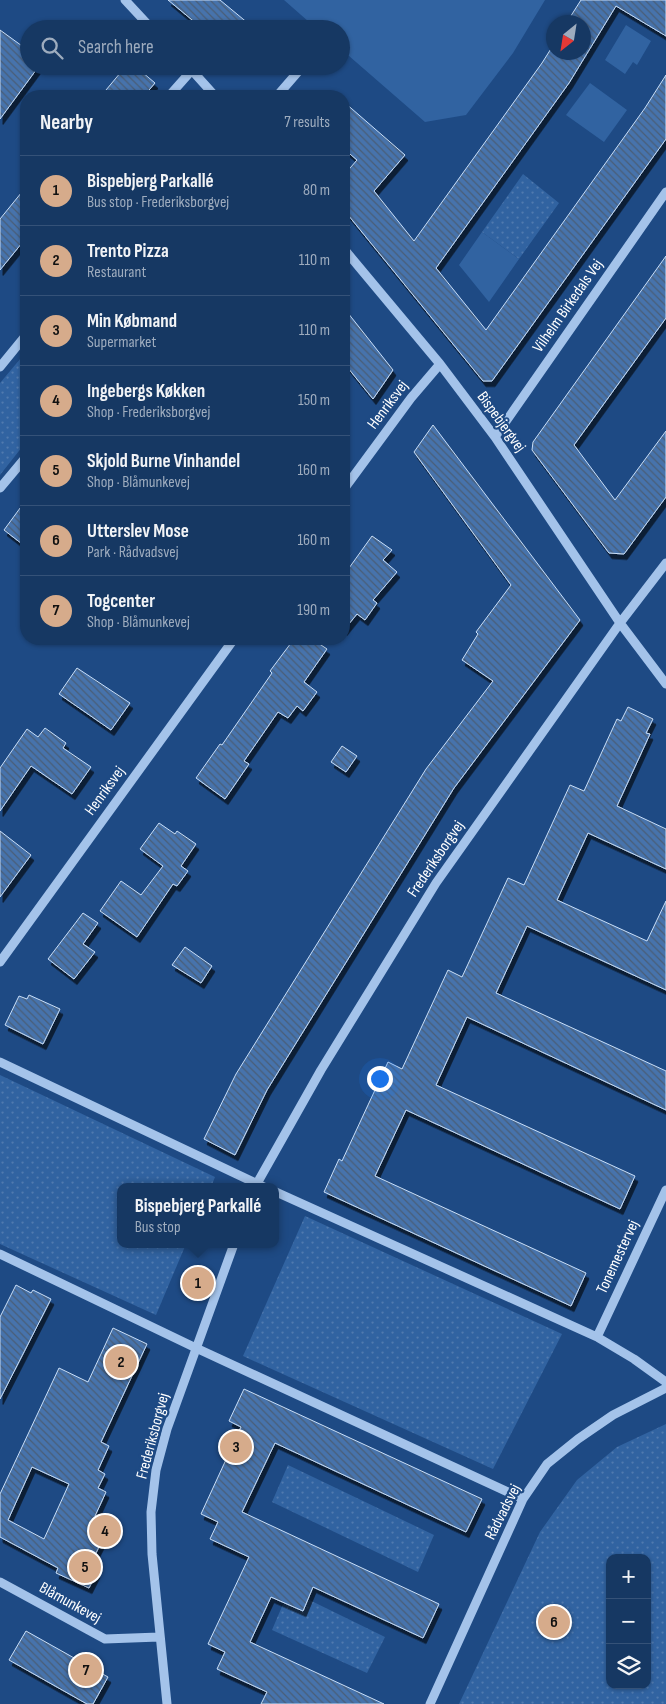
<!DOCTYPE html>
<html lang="en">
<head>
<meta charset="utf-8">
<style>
  :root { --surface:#163863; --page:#23436c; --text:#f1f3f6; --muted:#9eacbe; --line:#355278; --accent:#d6ab8b }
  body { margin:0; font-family:"Sofia Sans Condensed",sans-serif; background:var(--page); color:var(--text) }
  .controls { position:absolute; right:15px; bottom:15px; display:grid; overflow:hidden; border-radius:10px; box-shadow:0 1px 4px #0004 }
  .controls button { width:45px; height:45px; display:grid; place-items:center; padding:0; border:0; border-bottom:1px solid var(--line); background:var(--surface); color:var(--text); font:25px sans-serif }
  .compass { position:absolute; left:546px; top:15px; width:45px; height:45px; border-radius:50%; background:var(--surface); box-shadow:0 1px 4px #0004; rotate:210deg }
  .you { position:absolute; left:379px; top:1078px; width:18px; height:18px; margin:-12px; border:4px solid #fff; border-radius:50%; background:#1a73e8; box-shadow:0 0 0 8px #1a73e833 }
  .badge { display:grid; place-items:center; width:32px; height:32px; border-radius:50%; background:var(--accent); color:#111; font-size:16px; font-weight:700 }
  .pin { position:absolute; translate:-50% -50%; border:2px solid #fff; box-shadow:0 1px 5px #0006 }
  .popup { position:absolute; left:117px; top:1183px; width:162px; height:65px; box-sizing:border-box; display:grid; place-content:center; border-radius:10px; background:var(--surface); filter:drop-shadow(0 1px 4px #0005); font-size:16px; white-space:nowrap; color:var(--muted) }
  .popup b { font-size:19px; color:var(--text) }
  .popup::after { content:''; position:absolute; left:50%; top:100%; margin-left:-10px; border:10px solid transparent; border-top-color:var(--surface) }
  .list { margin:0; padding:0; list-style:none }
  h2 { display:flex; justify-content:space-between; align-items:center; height:65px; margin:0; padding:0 20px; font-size:21px }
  h2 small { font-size:16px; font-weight:400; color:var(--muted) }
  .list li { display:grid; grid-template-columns:32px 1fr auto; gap:15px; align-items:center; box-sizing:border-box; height:70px; padding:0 20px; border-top:1px solid var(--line) }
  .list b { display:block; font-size:19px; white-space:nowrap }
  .list p { margin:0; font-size:16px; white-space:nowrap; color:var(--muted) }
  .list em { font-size:16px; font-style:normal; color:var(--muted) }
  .icon { flex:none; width:28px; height:28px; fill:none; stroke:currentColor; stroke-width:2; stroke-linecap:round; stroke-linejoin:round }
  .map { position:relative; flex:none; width:666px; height:1704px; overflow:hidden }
  .search { position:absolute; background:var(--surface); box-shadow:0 1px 4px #0004; left:20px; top:20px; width:330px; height:55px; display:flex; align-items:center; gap:12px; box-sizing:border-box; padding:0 18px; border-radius:28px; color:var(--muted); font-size:19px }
  .panel { position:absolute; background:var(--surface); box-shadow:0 1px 4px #0004; left:20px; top:90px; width:330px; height:555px; border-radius:20px }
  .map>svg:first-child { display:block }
</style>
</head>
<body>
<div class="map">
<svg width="666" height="1704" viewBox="0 0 666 1704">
  <defs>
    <pattern id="park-dots" width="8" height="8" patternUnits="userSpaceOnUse" patternTransform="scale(1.25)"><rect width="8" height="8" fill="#3163a1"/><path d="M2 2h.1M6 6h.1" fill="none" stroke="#507aaf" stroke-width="1.8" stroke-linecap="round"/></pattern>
    <pattern id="building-back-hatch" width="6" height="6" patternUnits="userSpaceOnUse" patternTransform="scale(1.25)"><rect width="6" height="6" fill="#4673ac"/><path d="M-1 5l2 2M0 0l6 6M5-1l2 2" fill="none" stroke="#495e77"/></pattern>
    <filter id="shadow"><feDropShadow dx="3" dy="5.5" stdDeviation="0" flood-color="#0009"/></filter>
  </defs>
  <rect width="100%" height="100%" fill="#1e4a84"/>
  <path fill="#3163a1" d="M284,0H545L513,53L466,115L425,122L341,49V29H317Z
    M626,25L651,41L637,65L633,62L625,74L605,60Z
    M590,83L627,110L604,142L566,115Z
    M482,232L519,259L489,302L459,265Z"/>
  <path fill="url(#park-dots)" fill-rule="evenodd" d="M523,174L559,203L519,259L482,232Z
    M26,352V442L0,475V383Z
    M0,1075L215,1177L211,1187H120V1244H186L156,1315L0,1244Z
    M305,1216L562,1334L493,1469L243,1356Z
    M666,1424V1704H459L540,1532L577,1480L617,1447ZM610,1558H647V1685H610Z
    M288,1465L434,1535L418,1572L272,1502Z
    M289,1590L385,1637L367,1673L272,1630Z"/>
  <path fill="url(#building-back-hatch)" stroke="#c9def7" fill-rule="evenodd" filter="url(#shadow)" d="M168,0H220L255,29H203Z
    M581,0H666V36L616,6L569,83L436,268L486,330L645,108L666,75V139L492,381H483L344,210V175L357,160L344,149V102L405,155L374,191L414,241L542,63L554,44V52H584V22H567Z
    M0,30L29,51V66H39L0,119Z
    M126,66H135L155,83L144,96H101Z
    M26,187V238L0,270V219Z
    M666,256V318L574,445L615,500L666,431V497L624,554L609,553L532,450L533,442Z
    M344,308L393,370L373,399L344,363Z
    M433,425L580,620L454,788L267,1090L235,1155L204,1139L236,1074L426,769L493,681L462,660L478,634L476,632L511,585L414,452Z
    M26,500V547L4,530Z
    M372,536L392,550L383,560L397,572L373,600L377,603L365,620L357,614L344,630V575Z
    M294,639H312L327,649L304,682L317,692L303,711L297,706L288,718L278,712L244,761L249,764L225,799L196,778L220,744L222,745L272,673L270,671Z
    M77,668L130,703L111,730L59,694Z
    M628,707L653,719L646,733L650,734L617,806L666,829V869L588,833L557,900L647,941L666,901V990L527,926L496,993L666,1071V1110L467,1017L436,1085L635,1176L620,1209L406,1110L375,1176L586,1273L571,1306L324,1192L339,1159L342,1161L388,1062L402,1069L448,970L462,977L508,878L524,885L570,785L584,791L617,719L621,721Z
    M45,728L66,743L63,748L91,767L72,794L31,766L0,811V768L27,729L38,737Z
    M342,746L357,756L346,772L331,762Z
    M159,823L175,834L177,831L196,844L181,866L188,871L177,886L173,884L137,937L100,911L121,881L141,895L163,866L140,849Z
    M0,831L31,855L0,897Z
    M83,913L98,923L83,944L95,952L74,979L48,959Z
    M185,947L212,966L201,983L172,965Z
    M29,995L60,1009L43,1044L5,1025L19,996L27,999Z
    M16,1285L31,1293L33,1290L51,1299L0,1399V1317Z
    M113,1328L147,1344L101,1442L109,1446L98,1470L105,1474L98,1488L106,1492L95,1516L103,1521L96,1534L104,1537L89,1567L97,1572L89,1588L56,1573L58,1568L0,1537V1494L59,1368L88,1382ZM32,1467L69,1484L44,1539L8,1520Z
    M244,1389L482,1499L466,1532L275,1443L242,1512L439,1604L423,1638L313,1587L303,1611L271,1597L250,1642L384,1704H261L267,1692L217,1669L225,1652L208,1644L249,1557L210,1539L218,1522L201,1514L241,1427L229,1421Z
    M26,1631L108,1677L93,1704H87L9,1660Z"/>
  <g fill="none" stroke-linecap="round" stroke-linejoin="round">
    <path stroke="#a4c3ea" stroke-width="9" d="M125,0L152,29
      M188,66L215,96
      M169,96L192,70
      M277,96L303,66
      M344,249L440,364L495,437L620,623L666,684
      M0,367L26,335
      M495,437L666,192
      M0,488L26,457
      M344,489L411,398L440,364
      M0,962L234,639
      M0,1062L264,1187
      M255,1187L321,1070L436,883L620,623L666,563
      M276,1192L597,1337L634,1359L666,1382
      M0,1254L196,1348L523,1499
      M597,1337L666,1190
      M0,1582L105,1639L159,1637
      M167,1704L152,1554L151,1512L156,1470L167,1429L234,1244
      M430,1704L523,1499L547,1464L578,1439L613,1415L666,1388"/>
  </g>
  <g text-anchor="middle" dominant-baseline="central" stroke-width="4.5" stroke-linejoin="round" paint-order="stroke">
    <g font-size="16" fill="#fff" stroke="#1e4a84">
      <text transform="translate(568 306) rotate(-55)">Vilhelm Birkedals Vej</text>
      <text transform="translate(388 405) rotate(-53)">Henriksvej</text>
      <text transform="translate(501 422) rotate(54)">Bispebjergvej</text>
      <text transform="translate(105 791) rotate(-54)">Henriksvej</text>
      <text transform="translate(436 859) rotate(-56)">Frederiksborgvej</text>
      <text transform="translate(618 1257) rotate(-65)">Tonemestervej</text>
      <text transform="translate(153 1436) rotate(-75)">Frederiksborgvej</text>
      <text transform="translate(503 1512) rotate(-63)">Rådvadsvej</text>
      <text transform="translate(70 1603) rotate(29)">Blåmunkevej</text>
    </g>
  </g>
</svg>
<div class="controls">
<button>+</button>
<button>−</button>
<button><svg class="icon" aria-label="layers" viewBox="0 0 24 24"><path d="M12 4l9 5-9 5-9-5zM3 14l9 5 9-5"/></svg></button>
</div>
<svg class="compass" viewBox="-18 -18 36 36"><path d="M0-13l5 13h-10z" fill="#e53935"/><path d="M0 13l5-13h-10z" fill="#9eacbe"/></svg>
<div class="you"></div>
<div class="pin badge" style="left:198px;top:1283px">1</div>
<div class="popup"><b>Bispebjerg Parkallé</b>Bus stop</div>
<div class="pin badge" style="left:121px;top:1362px">2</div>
<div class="pin badge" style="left:236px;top:1447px">3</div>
<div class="pin badge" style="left:105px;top:1531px">4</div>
<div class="pin badge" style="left:85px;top:1567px">5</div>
<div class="pin badge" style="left:554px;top:1622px">6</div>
<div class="pin badge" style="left:86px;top:1670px">7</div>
<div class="search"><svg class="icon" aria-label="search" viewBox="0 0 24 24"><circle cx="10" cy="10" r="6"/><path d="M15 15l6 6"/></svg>Search here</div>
<section class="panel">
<h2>Nearby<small>7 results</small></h2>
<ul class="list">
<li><span class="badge">1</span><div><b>Bispebjerg Parkallé</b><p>Bus stop · Frederiksborgvej</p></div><em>80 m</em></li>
<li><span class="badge">2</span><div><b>Trento Pizza</b><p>Restaurant</p></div><em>110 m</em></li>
<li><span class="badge">3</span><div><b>Min Købmand</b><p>Supermarket</p></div><em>110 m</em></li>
<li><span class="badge">4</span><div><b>Ingebergs Køkken</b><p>Shop · Frederiksborgvej</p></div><em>150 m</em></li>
<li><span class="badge">5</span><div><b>Skjold Burne Vinhandel</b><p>Shop · Blåmunkevej</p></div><em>160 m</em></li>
<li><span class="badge">6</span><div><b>Utterslev Mose</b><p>Park · Rådvadsvej</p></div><em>160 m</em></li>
<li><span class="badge">7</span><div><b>Togcenter</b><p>Shop · Blåmunkevej</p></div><em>190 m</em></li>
</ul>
</section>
</div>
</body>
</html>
